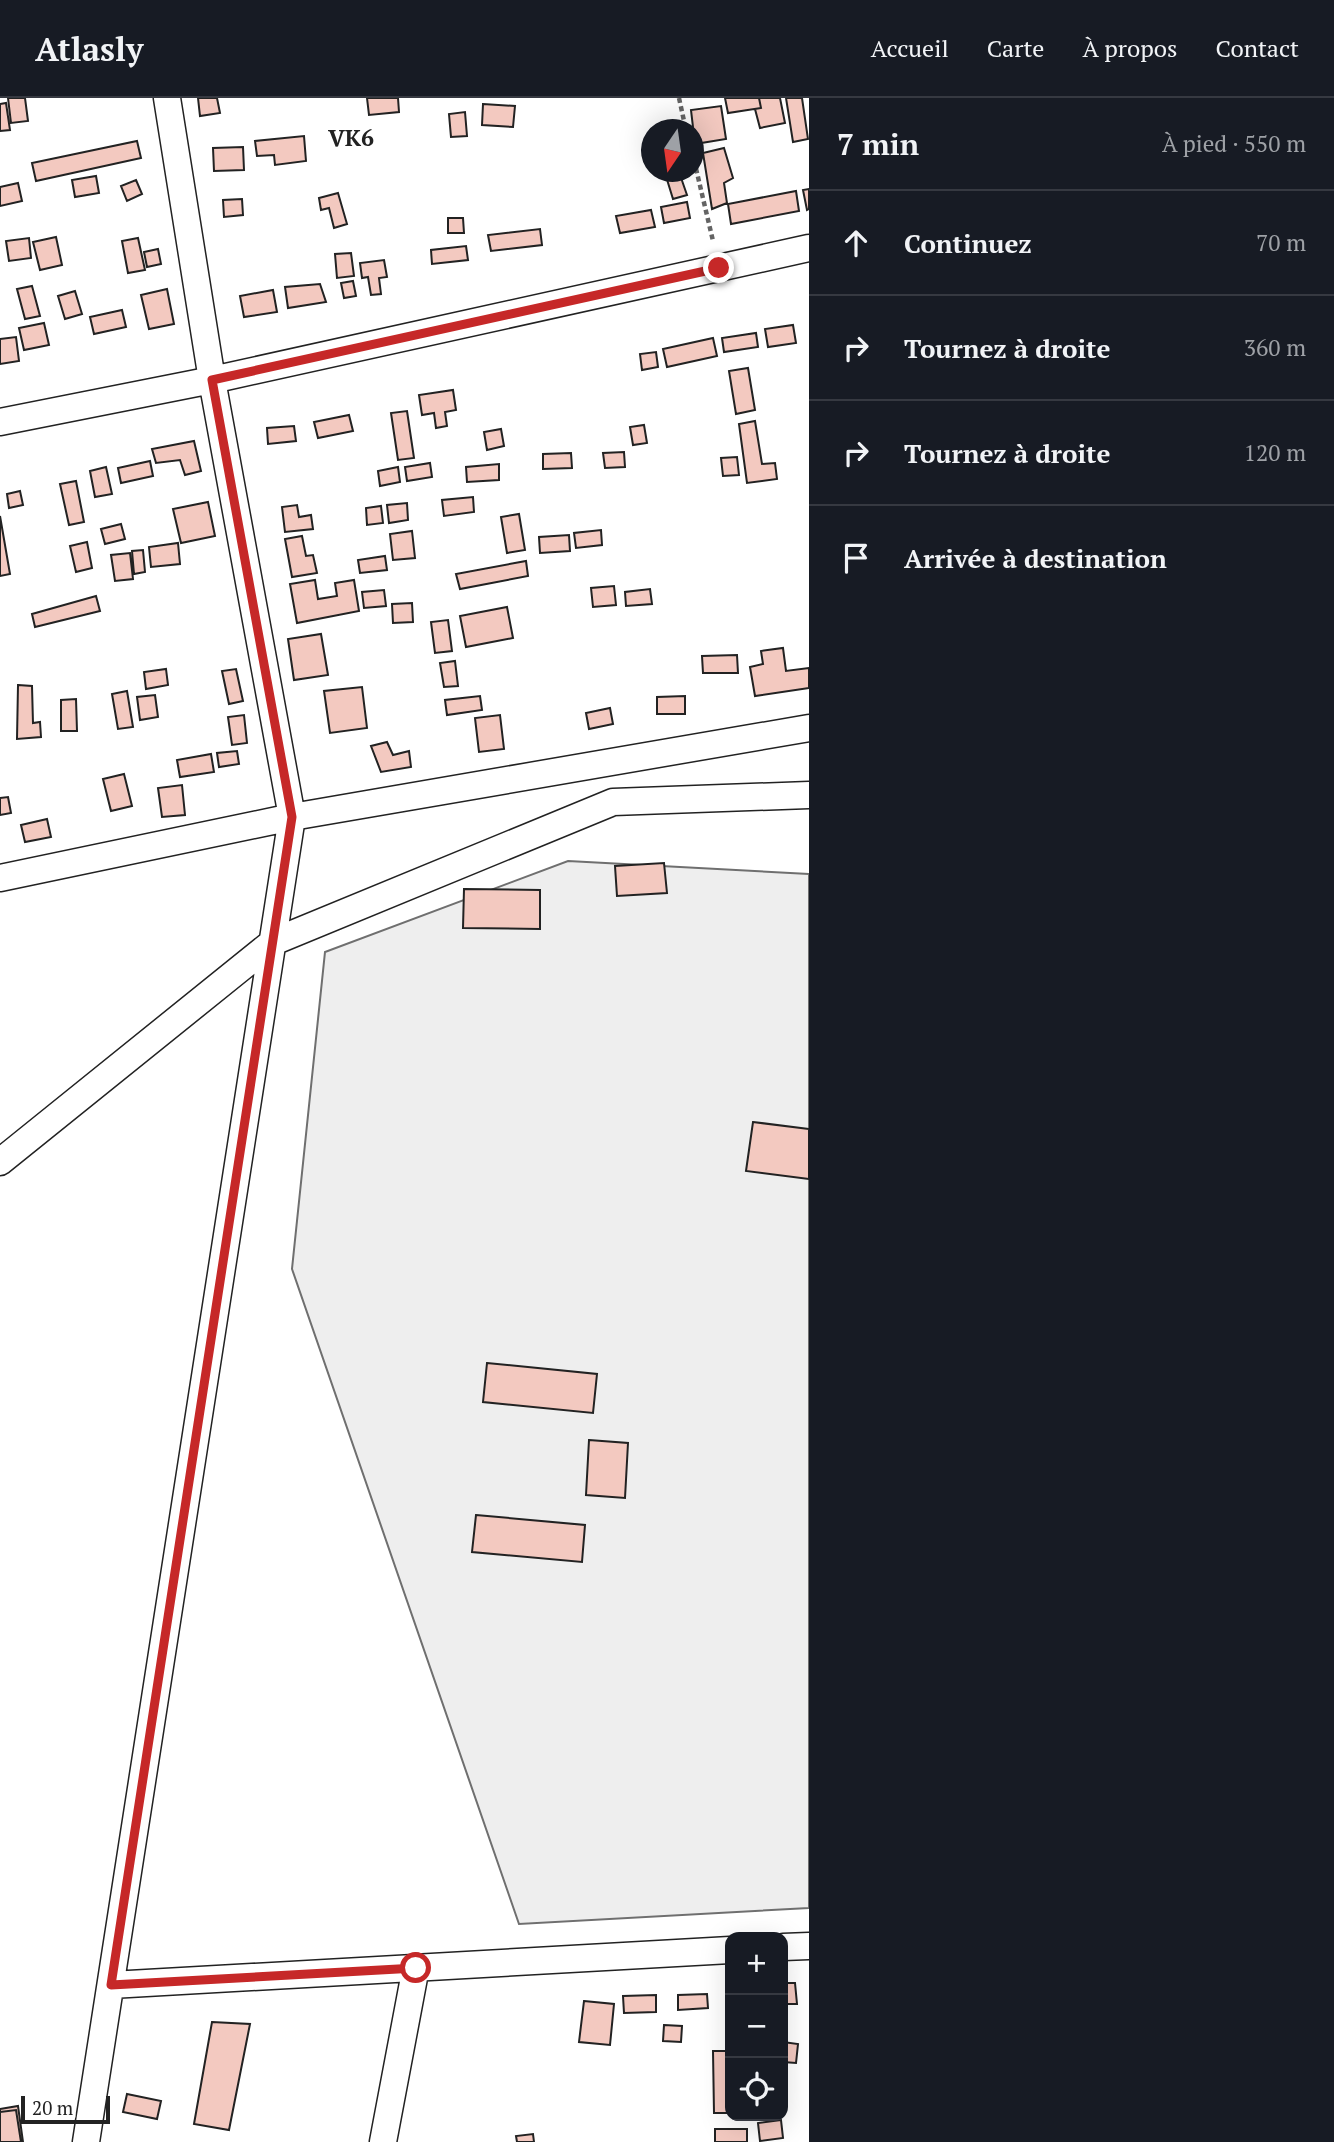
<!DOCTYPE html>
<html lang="fr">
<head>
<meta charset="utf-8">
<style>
  :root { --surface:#171b24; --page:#20242c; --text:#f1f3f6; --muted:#9ea1a6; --line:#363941 }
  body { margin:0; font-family:"PT Serif",serif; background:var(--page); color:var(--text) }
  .controls { position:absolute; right:21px; bottom:21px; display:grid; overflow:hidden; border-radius:14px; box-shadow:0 7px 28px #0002 }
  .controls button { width:63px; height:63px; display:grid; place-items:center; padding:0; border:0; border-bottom:2px solid var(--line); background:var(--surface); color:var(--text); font:35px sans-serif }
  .compass { position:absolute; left:641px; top:21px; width:63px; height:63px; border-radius:50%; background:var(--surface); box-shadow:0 7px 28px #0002; rotate:193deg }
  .scale { position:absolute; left:21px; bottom:18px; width:89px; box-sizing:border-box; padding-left:7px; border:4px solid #222; border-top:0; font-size:19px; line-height:24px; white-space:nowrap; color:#222; -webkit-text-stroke:5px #fff; paint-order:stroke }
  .stop { position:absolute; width:21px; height:21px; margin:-16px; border:5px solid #c62828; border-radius:50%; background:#fff }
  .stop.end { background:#c62828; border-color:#fff; box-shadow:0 2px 7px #0008 }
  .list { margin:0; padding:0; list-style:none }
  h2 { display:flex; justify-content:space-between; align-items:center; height:91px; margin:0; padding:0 28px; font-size:30px }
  h2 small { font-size:23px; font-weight:400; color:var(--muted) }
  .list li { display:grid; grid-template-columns:46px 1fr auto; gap:21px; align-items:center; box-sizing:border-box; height:105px; padding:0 28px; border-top:2px solid var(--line) }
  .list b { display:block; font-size:26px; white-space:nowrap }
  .list em { font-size:23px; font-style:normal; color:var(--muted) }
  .icon { flex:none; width:38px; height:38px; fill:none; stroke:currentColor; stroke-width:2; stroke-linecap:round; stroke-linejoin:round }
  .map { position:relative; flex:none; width:809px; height:2044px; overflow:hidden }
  header { display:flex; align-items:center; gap:42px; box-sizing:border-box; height:98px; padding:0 35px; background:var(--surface); border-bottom:2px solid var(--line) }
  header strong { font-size:33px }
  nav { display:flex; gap:38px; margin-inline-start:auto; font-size:24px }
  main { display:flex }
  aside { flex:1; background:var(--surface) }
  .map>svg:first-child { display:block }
</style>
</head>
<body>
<header>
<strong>Atlasly</strong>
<nav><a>Accueil</a><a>Carte</a><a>À propos</a><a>Contact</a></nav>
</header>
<main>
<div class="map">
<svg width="809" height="2044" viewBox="0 0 809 2044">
  <rect width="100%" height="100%" fill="#fff"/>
  <path fill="#eee" stroke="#6f6f6f" stroke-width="2" d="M568,763L809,776V1810L519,1826L292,1171L325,854Z"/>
  <path fill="#f3c9c0" stroke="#222" stroke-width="2" d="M8,0H25L28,23L11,25Z
    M198,0H217L220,15L200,18Z
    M367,0H398L399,14L369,17Z
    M725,0H759L761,10L728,15Z
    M759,0H780L785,25L760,30L755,11L761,10Z
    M786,0H802L808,41L793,44Z
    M6,5L10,32L0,33V6Z
    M483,6L515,8L513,29L482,27Z
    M721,8L726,41L695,46L691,12Z
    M465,14L467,38L451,39L449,16Z
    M304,38L306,63L275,67L274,57L257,58L255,43Z
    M137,43L141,60L36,83L32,65Z
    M243,49L244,72L214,73L213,50Z
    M724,50L733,80L724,85L727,105L712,111L703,55Z
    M669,74H679L687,97L673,101L665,75Z
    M96,78L99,95L75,99L72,82Z
    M136,82L142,96L127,103L121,88Z
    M18,85L22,103L0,108V89Z
    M809,91V111L807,112L803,92Z
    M796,93L799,113L731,126L728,106Z
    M338,95L347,126L334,130L329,110L321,112L319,100Z
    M242,101L243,117L224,119L223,102Z
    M687,104L690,120L664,125L661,109Z
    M651,112L655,129L620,135L616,118Z
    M448,120H463L464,135H448Z
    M540,131L542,147L491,153L488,137Z
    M56,139L62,167L40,172L33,144Z
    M29,140L31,160L9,163L6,143Z
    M138,140L145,172L128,175L122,143Z
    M466,148L468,162L432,166L431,152Z
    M158,151L161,166L147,169L144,154Z
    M351,155L354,178L337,180L335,156Z
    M384,162L387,179L379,180L381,196L371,197L368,179L362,180L360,165Z
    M353,183L356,198L344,200L341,185Z
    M320,186L326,204L288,210L285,189Z
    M32,188L40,218L25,221L17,191Z
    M167,191L174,226L149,231L141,197Z
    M273,192L277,214L244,219L240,198Z
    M75,193L82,216L65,221L58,198Z
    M122,212L126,229L94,236L90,219Z
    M44,225L49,247L24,252L19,230Z
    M793,227L796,245L768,249L765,231Z
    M756,235L758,249L724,254L722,240Z
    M16,239L19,263L0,266V241Z
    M713,240L717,258L667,269L663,251Z
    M656,254L658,269L642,272L640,256Z
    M748,270L755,312L736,316L729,273Z
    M453,292L456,312L445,314L447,328L436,330L434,315L422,317L419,297Z
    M407,313L414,360L398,362L391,315Z
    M349,317L353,333L318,340L314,324Z
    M755,323L762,366L775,365L777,381L747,385L739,326Z
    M644,327L647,345L633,347L630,329Z
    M294,328L296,343L268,346L267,330Z
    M501,331L504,348L487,352L484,334Z
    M194,343L201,373L185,377L180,362L156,365L152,351Z
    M624,354L625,369L605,370L603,355Z
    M571,355L572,370L543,371V356Z
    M737,359L739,377L723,378L721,360Z
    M150,363L153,378L121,385L118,370Z
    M430,365L432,379L407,383L405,369Z
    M499,366V382L467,384L466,369Z
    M106,369L112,396L95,399L90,373Z
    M398,369L400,384L380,388L378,373Z
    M76,383L84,424L69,427L60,386Z
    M20,393L23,407L9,410L7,396Z
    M473,399L474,414L444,418L442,402Z
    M208,404L215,438L181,445L173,411Z
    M407,405L408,422L389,425L387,407Z
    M297,407L299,419L311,417L313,431L285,434L282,409Z
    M381,408L383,425L367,427L366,410Z
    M519,416L525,452L507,455L501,419Z
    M0,418L10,476L0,478Z
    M121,426L125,441L105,446L101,431Z
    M601,432L602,447L576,450L574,435Z
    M412,433L415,460L393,462L390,436Z
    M569,437L570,453L540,455L539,439Z
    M302,438L306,458L313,457L317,475L292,479L285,441Z
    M87,444L92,470L76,474L70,448Z
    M178,445L180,466L151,469L149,449Z
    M143,452L145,474L134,476L132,453Z
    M130,455L133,481L115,483L111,457Z
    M385,458L387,472L360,475L358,462Z
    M526,463L528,478L460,491L456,476Z
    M315,482L318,501L337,498L335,485L354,482L359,513L297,525L290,486Z
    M614,488L616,507L593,509L591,490Z
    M650,491L652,506L626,508L625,494Z
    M384,492L386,508L364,510L362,494Z
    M96,498L100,513L35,529L32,516Z
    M412,505L413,524L393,525L392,506Z
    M507,509L513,540L466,549L460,518Z
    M448,522L452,553L435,555L431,524Z
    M321,536L328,577L294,582L288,541Z
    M783,550L786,573L809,570V590L755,598L750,569L763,566L761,553Z
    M737,557L738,575H703L702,558Z
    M455,563L458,588L444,589L440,565Z
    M166,571L168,587L146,591L144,574Z
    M236,571L243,603L229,606L222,573Z
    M18,587L32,588L33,625L40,624L41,639L17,641Z
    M362,589L367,630L330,635L324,593Z
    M127,593L133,629L118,631L112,596Z
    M155,597L158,619L140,622L137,599Z
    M480,598L482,612L447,617L445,602Z
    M685,598V616H657V599Z
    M76,601L77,633H61V602Z
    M610,610L613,626L589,631L586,615Z
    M244,617L247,645L232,647L228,619Z
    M500,617L504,651L479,654L475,620Z
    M387,644L393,657L409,653L411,669L381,674L371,648Z
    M237,653L239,666L219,669L217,655Z
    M211,656L214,674L180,679L177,662Z
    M124,676L132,708L111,713L103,681Z
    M182,687L185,717L162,719L158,690Z
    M8,699L11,715L0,717V700Z
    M47,721L51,739L25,744L21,727Z
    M664,765L667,795L617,798L615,768Z
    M464,791L540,792V831L463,830Z
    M753,1024L809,1031V1081L746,1073Z
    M487,1265L597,1276L593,1315L483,1304Z
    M589,1342L628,1345L625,1400L586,1397Z
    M476,1417L585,1427L582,1464L472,1454Z
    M783,1885H795L797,1906H783Z
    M707,1896L708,1910L678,1912V1897Z
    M656,1897V1914L624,1915L623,1898Z
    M584,1903L614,1906L610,1947L579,1944Z
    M212,1924L250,1926L229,2032L194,2026Z
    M664,1927L682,1928L681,1944L663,1943Z
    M783,1944L798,1946L796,1965L783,1964Z
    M713,1953H730V2015H714Z
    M127,1996L161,2003L157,2021L123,2014Z
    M18,2008L23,2044H0V2011Z
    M16,2012L21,2044H0V2014Z
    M781,2022L783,2040L760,2043L758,2025Z
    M715,2031H747V2044H715Z
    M533,2036L534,2044H517L516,2038Z"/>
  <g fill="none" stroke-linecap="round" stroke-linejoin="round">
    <g stroke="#222" stroke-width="29">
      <path id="minor" d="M0,324L212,282L809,150
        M0,780L292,719L809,630
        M0,1064L273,844L613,704L809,697
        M783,1849L809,1848
        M111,1887L730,1852
        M86,2044L292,719L212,282L167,0
        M383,2044L416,1869"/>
    </g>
    <path stroke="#646464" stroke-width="4.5" stroke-dasharray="5 3.5" stroke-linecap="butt" d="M679,0L686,32
      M694,62L713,143"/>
    <use href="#minor" stroke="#fff" stroke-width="26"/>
  </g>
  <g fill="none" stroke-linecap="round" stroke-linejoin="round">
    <path stroke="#c62828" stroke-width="9" d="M416,1870L111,1887L292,719L212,282L719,170"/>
  </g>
  <g text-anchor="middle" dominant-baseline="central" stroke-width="5" stroke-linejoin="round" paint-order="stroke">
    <g font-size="23" font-weight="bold" fill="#222" stroke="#fff">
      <text x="351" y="39">VK6</text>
    </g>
  </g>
</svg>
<div class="controls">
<button>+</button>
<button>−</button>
<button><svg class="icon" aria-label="locate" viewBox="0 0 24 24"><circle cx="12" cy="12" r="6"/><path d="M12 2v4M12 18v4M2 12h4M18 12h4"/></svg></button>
</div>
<svg class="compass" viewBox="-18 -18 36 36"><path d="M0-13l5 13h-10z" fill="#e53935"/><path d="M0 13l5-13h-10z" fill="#9ea1a6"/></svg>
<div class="scale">20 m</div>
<div class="stop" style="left:416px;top:1870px"></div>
<div class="stop end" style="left:719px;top:170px"></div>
</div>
<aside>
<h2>7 min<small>À pied · 550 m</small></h2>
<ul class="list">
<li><svg class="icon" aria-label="ahead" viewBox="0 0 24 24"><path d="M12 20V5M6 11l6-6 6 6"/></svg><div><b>Continuez</b></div><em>70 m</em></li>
<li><svg class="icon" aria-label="right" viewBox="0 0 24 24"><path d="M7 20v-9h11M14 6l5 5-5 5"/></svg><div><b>Tournez à droite</b></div><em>360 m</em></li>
<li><svg class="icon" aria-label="right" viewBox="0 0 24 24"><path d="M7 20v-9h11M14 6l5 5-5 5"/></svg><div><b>Tournez à droite</b></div><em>120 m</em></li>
<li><svg class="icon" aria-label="arrive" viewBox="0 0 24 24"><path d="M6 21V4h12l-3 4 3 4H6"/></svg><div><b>Arrivée à destination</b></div></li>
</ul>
</aside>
</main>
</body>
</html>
